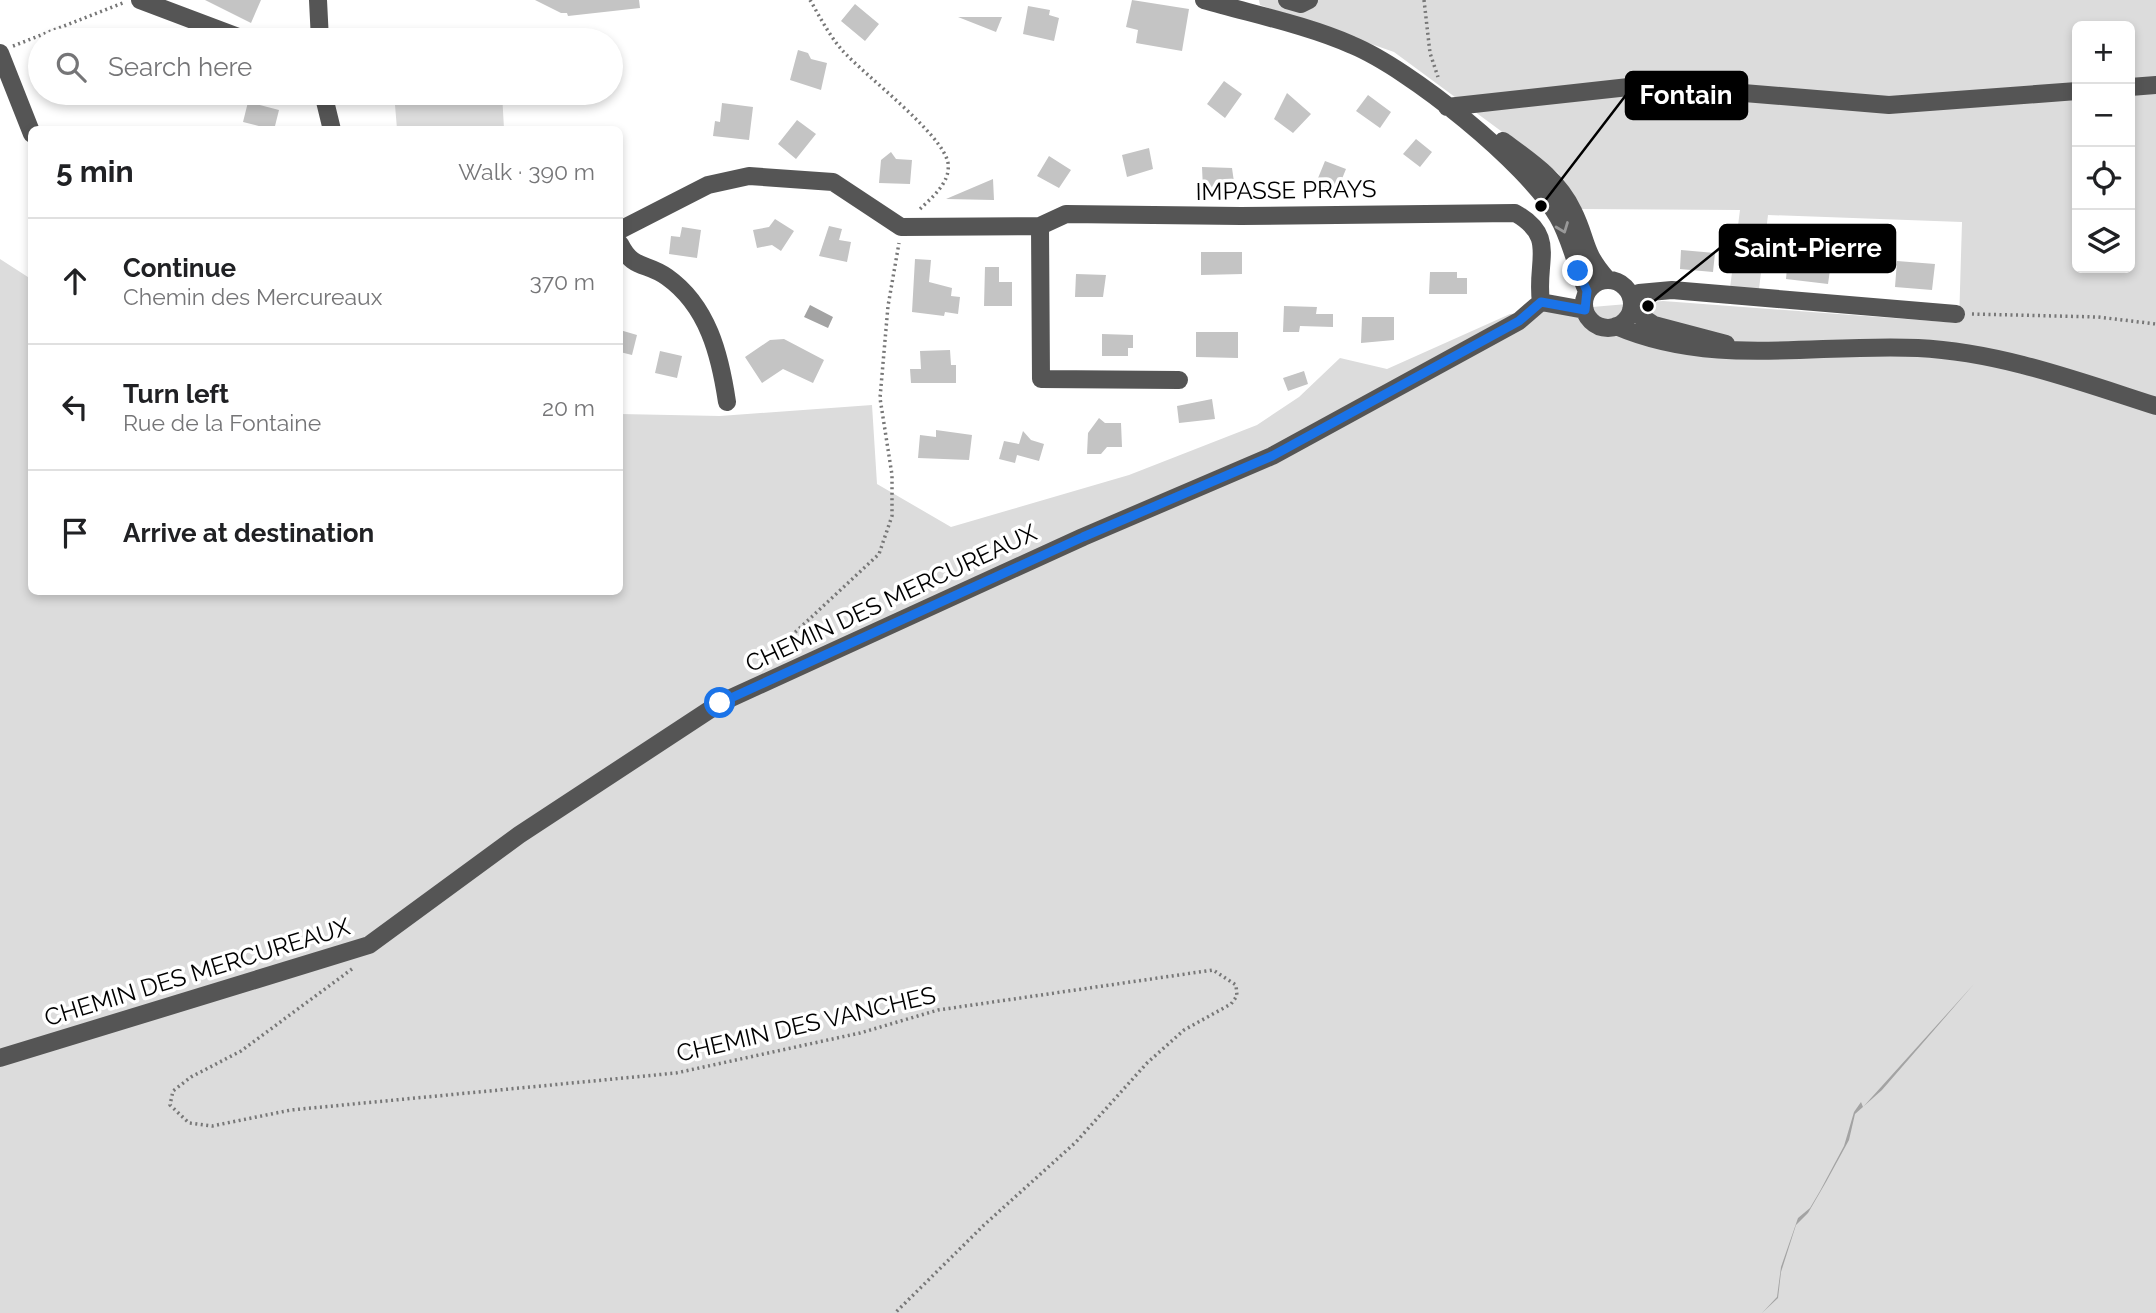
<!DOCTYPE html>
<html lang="en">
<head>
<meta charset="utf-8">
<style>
  :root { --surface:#fff; --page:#f6f6f6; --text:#202124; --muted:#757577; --line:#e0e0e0 }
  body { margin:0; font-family:Raleway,sans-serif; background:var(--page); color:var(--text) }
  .controls { position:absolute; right:21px; top:21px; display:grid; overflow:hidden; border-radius:10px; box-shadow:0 4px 10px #0003 }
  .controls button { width:63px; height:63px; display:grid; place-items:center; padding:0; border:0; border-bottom:2px solid var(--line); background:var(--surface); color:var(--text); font:35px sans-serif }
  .stop { position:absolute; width:21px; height:21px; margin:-16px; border:5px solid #1a73e8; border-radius:50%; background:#fff }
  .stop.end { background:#1a73e8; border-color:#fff; box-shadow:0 2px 7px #0008 }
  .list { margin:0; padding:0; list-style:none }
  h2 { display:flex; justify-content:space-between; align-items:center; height:91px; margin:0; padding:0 28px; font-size:30px }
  h2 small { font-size:23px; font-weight:400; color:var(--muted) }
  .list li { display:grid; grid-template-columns:46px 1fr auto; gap:21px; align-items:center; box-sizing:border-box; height:126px; padding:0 28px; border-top:2px solid var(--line) }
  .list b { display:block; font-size:26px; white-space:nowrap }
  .list p { margin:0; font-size:23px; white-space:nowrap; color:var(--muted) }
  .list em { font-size:23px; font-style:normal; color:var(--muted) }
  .icon { flex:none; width:38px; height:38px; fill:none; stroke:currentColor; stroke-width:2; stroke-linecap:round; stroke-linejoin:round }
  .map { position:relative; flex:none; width:2156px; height:1313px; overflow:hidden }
  .search { position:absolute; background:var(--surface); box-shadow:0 4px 10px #0003; left:28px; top:28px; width:595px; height:77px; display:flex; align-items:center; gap:18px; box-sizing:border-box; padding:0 24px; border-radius:38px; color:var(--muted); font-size:26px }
  .panel { position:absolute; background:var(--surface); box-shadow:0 4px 10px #0003; left:28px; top:126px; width:595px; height:469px; border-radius:10px }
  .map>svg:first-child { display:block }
</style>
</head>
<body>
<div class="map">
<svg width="2156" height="1313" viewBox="0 0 2156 1313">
  <rect width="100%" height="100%" fill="#fff"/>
  <path fill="#dcdcdc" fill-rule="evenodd" d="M1259,0H2156V1313H0V259L31,279L32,592H620V414L720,416L872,405L877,484L951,527L1129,475L1257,425L1299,397L1340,358L1387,369L1510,314L1663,301L1959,323L1962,222L1768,215L1759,289L1730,288L1740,210L1581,209L1558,173L1394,52L1260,5ZM2077,26H2130V268H2077Z
    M394,93H502L504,129H397Z"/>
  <path fill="#a3a3a3" d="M810,305L833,317L828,328L804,317Z
    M1974,984L1882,1090L1855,1114L1849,1140L1826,1182L1808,1213L1796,1225L1781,1272L1778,1298L1762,1313L1777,1297L1781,1267L1798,1218L1810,1208L1820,1191L1844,1146L1854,1112L1861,1102L1863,1107Z"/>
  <path fill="#c4c4c4" d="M205,0H261L251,23Z
    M535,0H639L640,8L568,16L567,13H561Z
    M1132,0L1189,9L1182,51L1136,43L1138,30L1126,27Z
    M855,4L879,24L865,41L841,21Z
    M1028,6L1050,10L1049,15L1059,18L1054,41L1023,34Z
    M958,17H1002L996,32Z
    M798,50L808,53L811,59L827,63L821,90L790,80Z
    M1224,81L1242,94L1225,118L1207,104Z
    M1287,93L1311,114L1293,133L1274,119Z
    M1368,95L1391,112L1380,128L1356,111Z
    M248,102L279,110L274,130L243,122Z
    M722,103L753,107L749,140L713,136L715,121L720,122Z
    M797,120L816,134L796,159L778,144Z
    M1416,139L1432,152L1420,167L1403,154Z
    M1149,148L1153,169L1127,177L1122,155Z
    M891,152L896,159L912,160L910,184L879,183L881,160Z
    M1049,156L1071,170L1059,188L1037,176Z
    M1325,161L1346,169L1337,191L1316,183Z
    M1202,167L1232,168L1235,189H1203Z
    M993,179L994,200L946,199Z
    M775,219L794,231L781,251L772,245L757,248L753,230L769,227Z
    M829,226L842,229L839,240L851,242L847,262L819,256Z
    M682,227L701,230L697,258L669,254L671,236L680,237Z
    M1681,250L1715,253L1713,272L1680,269Z
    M1201,252H1242V274L1201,275Z
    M1788,256L1831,263L1828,284L1786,279Z
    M915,259L931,260L929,282L952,288L951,296L960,297L958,314L945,312L944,316L912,312Z
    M1897,261L1935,264L1932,290L1895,287Z
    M985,267H999V282H1012V306H984Z
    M1430,272H1457V278H1467V294H1429Z
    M1076,274L1106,275L1103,297H1075Z
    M1284,306L1317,307L1316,314H1333V327L1300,326L1299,332H1283Z
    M1362,317H1394V340L1361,343Z
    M620,330L637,335L632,355L620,352Z
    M1196,332H1238V358L1196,357Z
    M1102,334L1133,335V348H1128V356H1102Z
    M784,339L824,360L813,383L783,369L762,383L745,357L770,340Z
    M950,350L951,365H956V383H911L910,369H921L920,351Z
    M660,351L682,356L677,378L655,373Z
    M1304,371L1308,384L1288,391L1283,378Z
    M1212,399L1215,419L1179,423L1177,406Z
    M1099,418L1105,423H1121L1122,447H1107L1101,454H1087L1088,433Z
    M936,430L972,435L969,460L918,458L920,435L936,437Z
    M1023,431L1031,440L1044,444L1039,461L1017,455L1015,463L999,459L1004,441L1019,444Z"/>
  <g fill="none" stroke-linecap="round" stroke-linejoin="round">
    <path stroke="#777" stroke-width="3.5" stroke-dasharray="2 3.5" stroke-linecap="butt" d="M810,0C820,17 829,35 842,50C864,75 943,134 948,163C951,183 931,198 918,211
      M1424,0L1430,53L1438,77
      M13,46L123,3
      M1972,314L2098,317L2156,324
      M759,666L879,554L892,516V475L880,398L888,306L899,243
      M352,969L241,1051L191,1077L173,1091L170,1105L189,1123L212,1126L291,1110L676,1073L860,1033L938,1010L1213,970L1236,985L1237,996L1231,1004L1184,1030L1147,1063L1076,1142L984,1225L895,1313"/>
    <path stroke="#555" stroke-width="18" d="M140,0L246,40
      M318,0L320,40
      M1204,0C1252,14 1307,25 1352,45C1410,69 1527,163 1558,217C1571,239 1576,268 1587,291
      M1287,0L1301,4L1309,0
      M0,53L32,134
      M2130,87L2156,85
      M323,93L332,130
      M1447,107L1647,85L1889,105L2077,91
      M1503,141C1530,161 1558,179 1573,211C1588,241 1582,251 1607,279
      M1040,226L1041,379L1179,380
      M620,230L708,185L749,176L833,182L901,227L1040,226L1066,214L1241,216L1515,213C1558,237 1535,261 1541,302
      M620,244C633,270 646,262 667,277C708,306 720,355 727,402
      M1584 304a24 24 0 1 1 48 0a24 24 0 1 1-48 0Z
      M1631,298L1639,293L1672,290L1956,314
      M1541,302L1585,310
      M1631,310L1654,325L1726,344
      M1616,326C1713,368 1816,343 1918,348C2000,352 2078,381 2156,406
      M0,1058L369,945L519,835L720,703L1083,537L1272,456L1519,321L1541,302"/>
  </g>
  <defs><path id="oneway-chevron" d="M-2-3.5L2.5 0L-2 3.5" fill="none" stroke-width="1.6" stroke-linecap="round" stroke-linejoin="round" transform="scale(1.75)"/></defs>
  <use stroke="#999" href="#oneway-chevron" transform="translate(1563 228) rotate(69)"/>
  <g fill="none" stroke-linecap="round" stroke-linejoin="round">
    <path stroke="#1a73e8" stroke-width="9" d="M720,703L1083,537L1272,456L1519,321L1541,302L1585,310L1587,291L1578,271"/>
  </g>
  <g text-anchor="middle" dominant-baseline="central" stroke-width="7" stroke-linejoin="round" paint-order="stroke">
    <g font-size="24" fill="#000" stroke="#fff">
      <text transform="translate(1286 190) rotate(-1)">IMPASSE PRAYS</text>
      <text transform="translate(891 598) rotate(-25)">CHEMIN DES MERCUREAUX</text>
      <text transform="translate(197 972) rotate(-17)">CHEMIN DES MERCUREAUX</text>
      <text transform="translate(806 1024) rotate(-13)">CHEMIN DES VANCHES</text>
    </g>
  </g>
  <path fill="none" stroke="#000" stroke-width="2.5" d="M1541 206L1626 95M1648 306L1720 248"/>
  <g fill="#000" stroke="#fff" stroke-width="2.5">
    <circle cx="1541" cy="206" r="7"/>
    <circle cx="1648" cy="306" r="7"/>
  </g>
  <g fill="#000" stroke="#000" stroke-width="2.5">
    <rect x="1626" y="72" width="121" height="47" rx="7"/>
    <rect x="1720" y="225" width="175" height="47" rx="7"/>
  </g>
  <g font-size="26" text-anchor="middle" font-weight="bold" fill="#fff">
    <text x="1686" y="104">Fontain</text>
    <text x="1808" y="257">Saint-Pierre</text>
  </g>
</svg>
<div class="controls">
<button>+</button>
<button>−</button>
<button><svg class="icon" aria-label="locate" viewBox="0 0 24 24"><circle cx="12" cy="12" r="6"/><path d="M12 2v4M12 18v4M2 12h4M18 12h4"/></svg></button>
<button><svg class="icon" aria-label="layers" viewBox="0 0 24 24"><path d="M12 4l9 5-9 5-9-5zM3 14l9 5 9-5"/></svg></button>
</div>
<div class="stop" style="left:720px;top:703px"></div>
<div class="stop end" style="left:1578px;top:271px"></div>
<div class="search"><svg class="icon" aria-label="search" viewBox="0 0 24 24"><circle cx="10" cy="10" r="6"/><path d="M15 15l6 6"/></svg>Search here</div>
<section class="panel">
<h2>5 min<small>Walk · 390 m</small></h2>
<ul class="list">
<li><svg class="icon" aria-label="ahead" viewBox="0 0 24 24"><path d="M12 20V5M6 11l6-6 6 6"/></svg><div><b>Continue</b><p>Chemin des Mercureaux</p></div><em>370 m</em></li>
<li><svg class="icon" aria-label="left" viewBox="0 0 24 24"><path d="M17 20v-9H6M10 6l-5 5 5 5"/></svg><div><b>Turn left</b><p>Rue de la Fontaine</p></div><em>20 m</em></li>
<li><svg class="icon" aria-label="arrive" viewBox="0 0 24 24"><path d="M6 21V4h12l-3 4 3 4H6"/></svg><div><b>Arrive at destination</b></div></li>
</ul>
</section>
</div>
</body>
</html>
